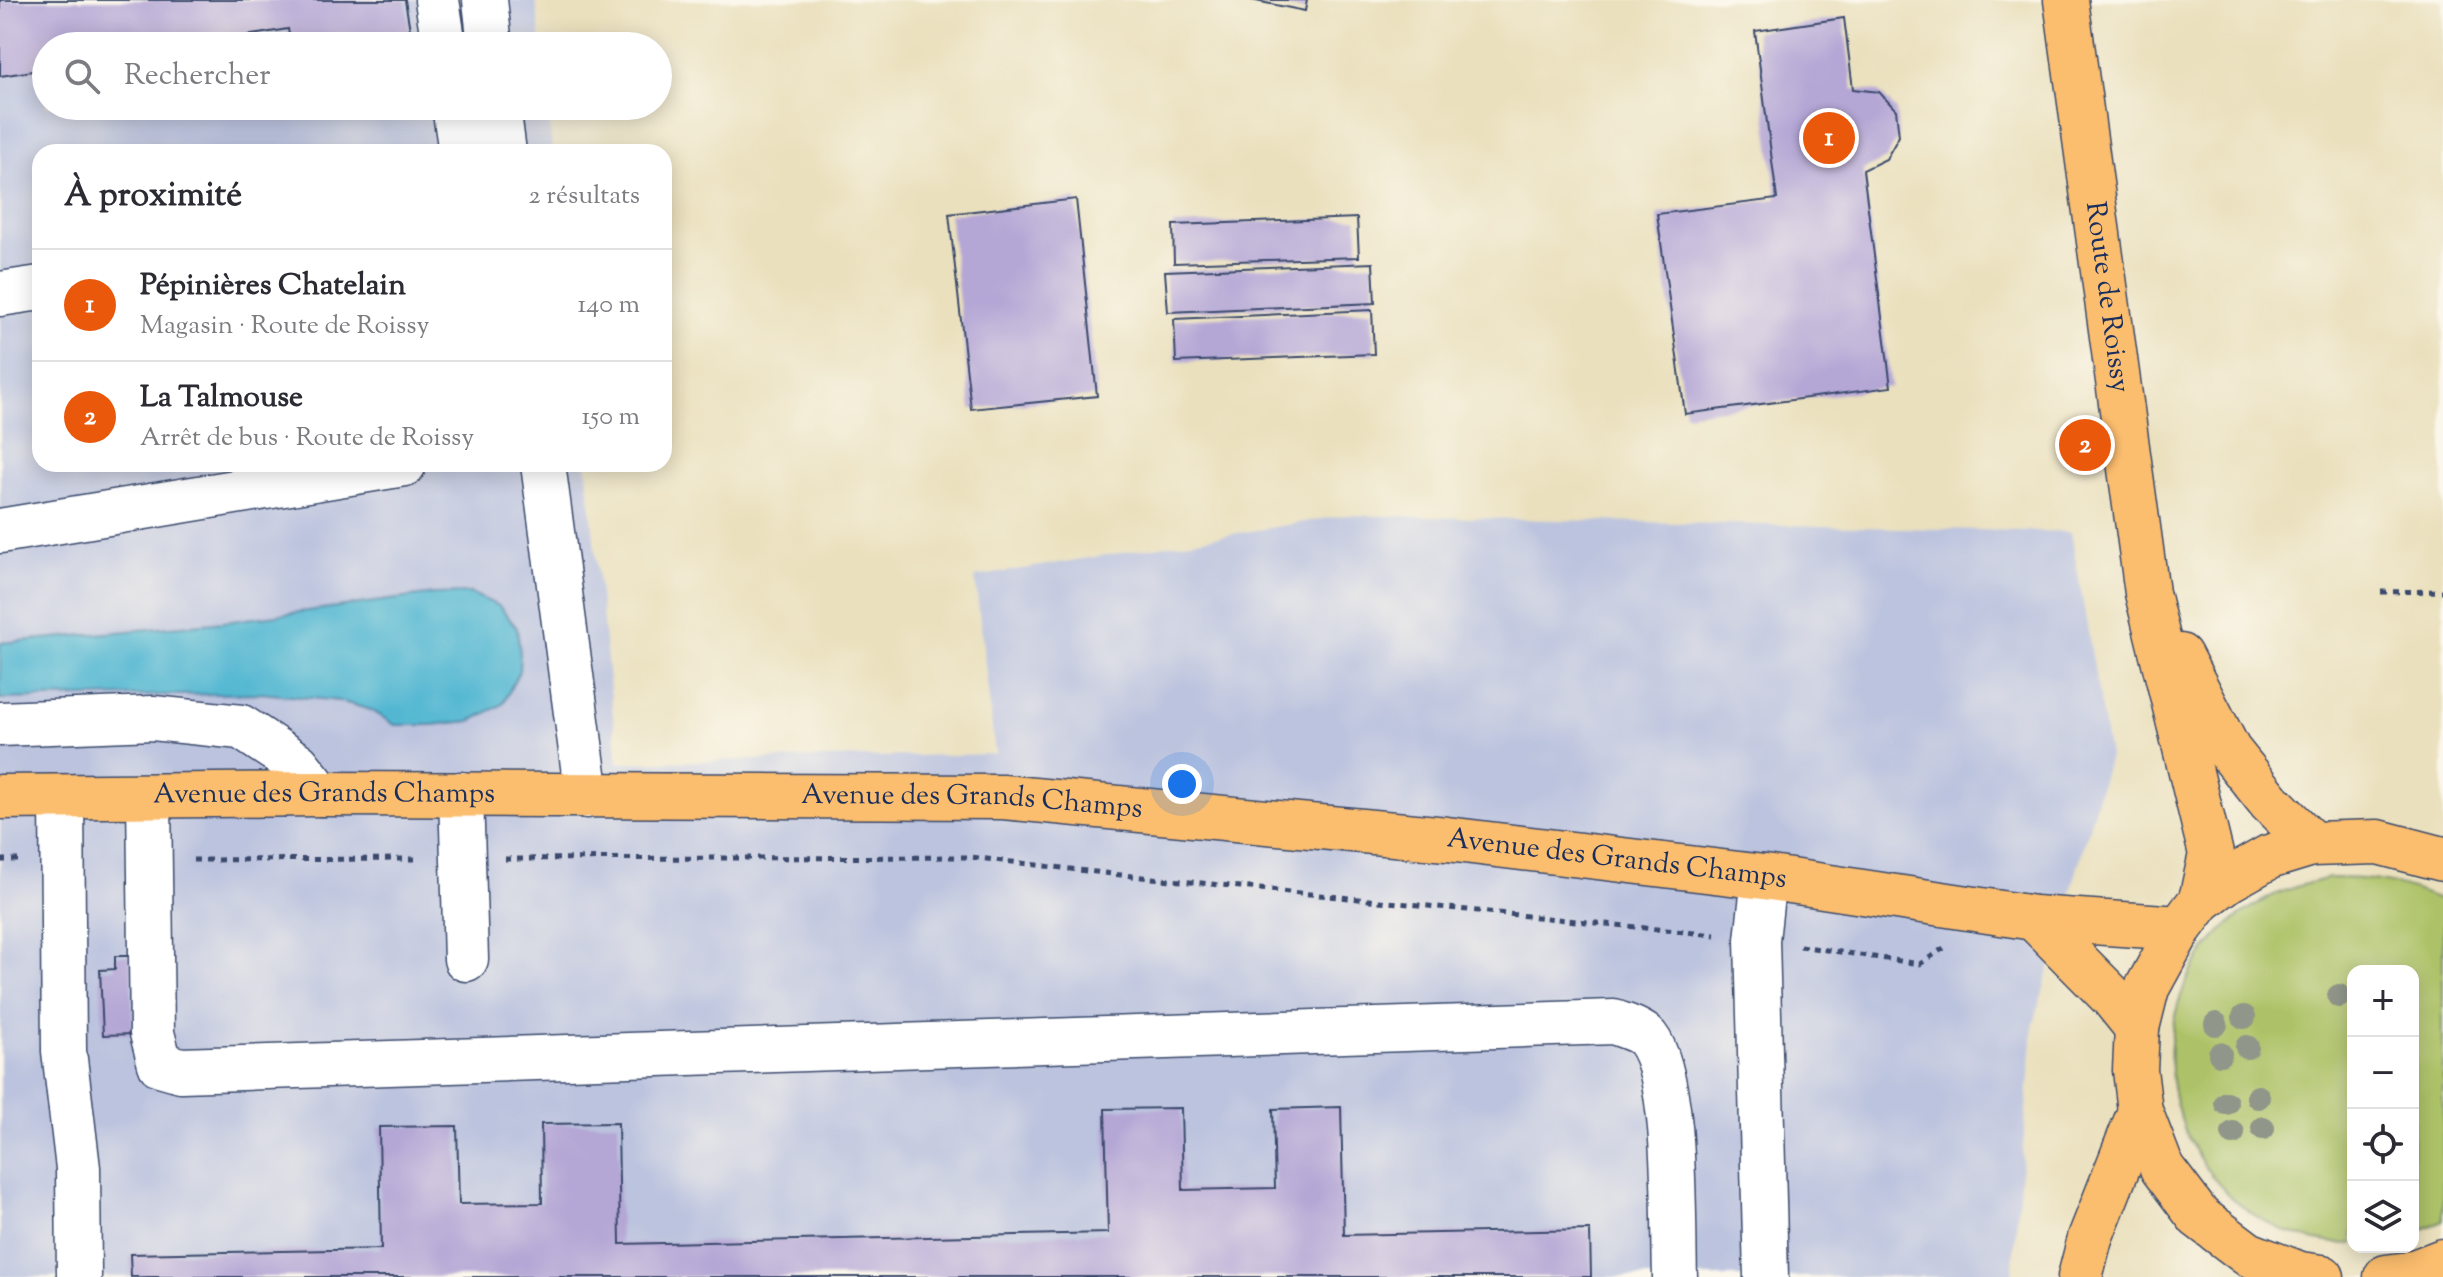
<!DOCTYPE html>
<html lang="fr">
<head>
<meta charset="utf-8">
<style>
  :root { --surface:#fff; --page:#f7f7f7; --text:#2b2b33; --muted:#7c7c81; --line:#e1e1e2; --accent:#ea580c }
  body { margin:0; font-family:"Sorts Mill Goudy",serif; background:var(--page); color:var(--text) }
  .controls { position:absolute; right:24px; bottom:24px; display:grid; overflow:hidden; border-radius:16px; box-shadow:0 4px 20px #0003 }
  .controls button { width:72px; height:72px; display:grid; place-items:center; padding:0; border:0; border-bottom:2px solid var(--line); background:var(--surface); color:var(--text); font:40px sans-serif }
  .you { position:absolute; left:1182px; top:784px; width:28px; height:28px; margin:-20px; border:6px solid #fff; border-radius:50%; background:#1a73e8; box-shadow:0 0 0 12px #1a73e833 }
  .badge { display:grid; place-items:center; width:52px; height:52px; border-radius:50%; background:var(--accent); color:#fff; font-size:26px; font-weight:700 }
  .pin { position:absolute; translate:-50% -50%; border:4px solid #fff; box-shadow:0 2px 8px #0006 }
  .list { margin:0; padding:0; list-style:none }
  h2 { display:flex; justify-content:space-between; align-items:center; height:104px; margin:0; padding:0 32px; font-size:34px }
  h2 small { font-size:26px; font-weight:400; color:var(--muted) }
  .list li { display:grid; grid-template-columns:52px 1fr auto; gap:24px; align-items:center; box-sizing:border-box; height:112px; padding:0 32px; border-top:2px solid var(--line) }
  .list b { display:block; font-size:30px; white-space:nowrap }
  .list p { margin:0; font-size:26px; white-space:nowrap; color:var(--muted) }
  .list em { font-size:26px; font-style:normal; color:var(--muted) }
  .icon { flex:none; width:44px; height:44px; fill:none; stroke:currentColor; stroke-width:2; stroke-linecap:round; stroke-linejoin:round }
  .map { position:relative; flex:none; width:2443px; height:1277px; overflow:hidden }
  .search { position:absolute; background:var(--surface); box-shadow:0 4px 20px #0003; left:32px; top:32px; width:640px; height:88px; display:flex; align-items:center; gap:20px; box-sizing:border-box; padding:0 28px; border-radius:44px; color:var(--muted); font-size:30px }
  .panel { position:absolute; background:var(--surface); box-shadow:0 4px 20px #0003; left:32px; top:144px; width:640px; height:328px; border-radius:24px }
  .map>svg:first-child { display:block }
</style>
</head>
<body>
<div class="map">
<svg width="2443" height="1277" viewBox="0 0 2443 1277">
  <rect width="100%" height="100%" fill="#fbf7ec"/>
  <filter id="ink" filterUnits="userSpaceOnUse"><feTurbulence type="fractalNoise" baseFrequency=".0125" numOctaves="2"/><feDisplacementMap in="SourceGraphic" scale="16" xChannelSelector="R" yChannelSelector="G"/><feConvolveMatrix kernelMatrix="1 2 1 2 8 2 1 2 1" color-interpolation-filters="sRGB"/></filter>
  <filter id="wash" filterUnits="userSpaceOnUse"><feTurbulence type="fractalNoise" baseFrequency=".006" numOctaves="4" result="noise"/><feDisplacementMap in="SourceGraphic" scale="32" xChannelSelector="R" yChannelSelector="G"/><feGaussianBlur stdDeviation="1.8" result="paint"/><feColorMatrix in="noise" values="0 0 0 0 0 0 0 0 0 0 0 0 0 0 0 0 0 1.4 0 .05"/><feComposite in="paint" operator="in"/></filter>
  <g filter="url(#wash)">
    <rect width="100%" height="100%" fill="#eae0bd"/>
    <path fill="#bbc3de" d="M0,0H536L541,46H46V106H548L552,152H40V464H586L618,763L995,754L975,577L1346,515L2071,532L2109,756L2033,1027L2012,1277H0Z"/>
    <path fill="#adc267" stroke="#647862" stroke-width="2" d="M2330,878C2376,878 2400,882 2443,901V1220L2413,1234V971H2353V1244C2161,1241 2099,981 2272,896C2290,887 2310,883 2330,878Z"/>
    <path fill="#53b7d2" stroke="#377398" stroke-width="2" d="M470,593L499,606L517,628L520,653L519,671L503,704L471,721L432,725H395L371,710L339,701L261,693L0,699V643L224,622L434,594Z"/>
    <g id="blocks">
      <path fill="#b4a6d5" d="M0,0H405L412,42L393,46H291L288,29L186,46H46V69L0,76Z
        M1251,0H1307L1305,11Z
        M1844,18L1853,89L1879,92L1896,110L1899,136L1886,159L1863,170L1891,387L1685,414L1657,214L1777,199L1755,31Z
        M1076,199L1097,396L971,409L949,214Z
        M1357,218L1359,257L1174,263L1173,225Z
        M1373,263L1375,303L1168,312L1165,271Z
        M1372,310L1374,354L1176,362L1174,319Z
        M115,956H130L133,1034L103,1035L100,970L115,969Z
        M1341,1107L1344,1235L1590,1230L1591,1277H131L130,1254L381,1249L379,1127L457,1126L459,1204L542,1203L541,1124L618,1123L620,1244L1108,1233L1105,1109L1181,1108L1183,1190L1275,1188L1273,1109Z"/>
    </g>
  </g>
  <g filter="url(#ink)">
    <use href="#blocks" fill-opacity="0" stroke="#3a4a6c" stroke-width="2"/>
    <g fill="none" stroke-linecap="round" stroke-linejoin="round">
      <g stroke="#3a4a6c" stroke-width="47">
        <path id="minor" d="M437,0L444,46
          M485,0L490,46
          M454,106L461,152
          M498,106L504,152
          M0,294L40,288
          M543,464L587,796
          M0,531L404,464
          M0,724L153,718L241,727L297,764L321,794
          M461,794L466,959
          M62,797L64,1051L78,1168L79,1277
          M149,797L152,1033L160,1064L181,1070L1614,1022C1624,1026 1640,1030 1647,1038C1678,1077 1673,1224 1675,1277
          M1764,877L1757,940L1766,1277"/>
      </g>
      <g stroke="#3a4a6c" stroke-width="47">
        <g id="major">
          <path id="s1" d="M2066,0L2147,593L2211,854L2201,900"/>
          <path d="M2180,656L2229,751L2270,802L2312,844"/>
          <path id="s2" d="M0,797L321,794L1003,797L1447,839L1764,877L2034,918L2180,928"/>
          <path d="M2034,918L2112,997L2137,1028"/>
          <path d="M2080,1277L2090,1238L2140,1111"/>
          <path d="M2322,1277L2300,1274L2248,1254L2199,1217L2162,1168L2140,1111L2135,1070L2137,1028L2147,988L2180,928L2201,900L2228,880L2269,857L2312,844L2378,842L2443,859"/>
          <path d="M2386,1277L2409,1274L2443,1261"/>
        </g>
      </g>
      <path stroke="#3a4a6c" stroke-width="5" stroke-dasharray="6 6" stroke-linecap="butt" d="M2381,592L2443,591
        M505,859L970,857L1112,874L1715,935
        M0,860H19
        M193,860L419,859
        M1800,946L1920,964L1944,948"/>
      <use href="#minor" stroke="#fff" stroke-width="44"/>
      <use href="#major" stroke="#fbbd6e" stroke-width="44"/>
    </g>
    <g fill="#90978a">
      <circle cx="2339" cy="996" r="12"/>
      <circle cx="2244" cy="1017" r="12"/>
      <circle cx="2216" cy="1024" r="12"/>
      <circle cx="2247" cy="1047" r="12"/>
      <circle cx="2220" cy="1054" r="12"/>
      <circle cx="2258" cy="1097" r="12"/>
      <circle cx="2226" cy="1103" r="12"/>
      <circle cx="2263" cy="1128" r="12"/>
      <circle cx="2233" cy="1133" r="12"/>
    </g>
  </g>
  <g text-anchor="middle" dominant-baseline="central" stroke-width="6" stroke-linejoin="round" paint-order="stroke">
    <g font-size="28" fill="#1b2f5e" stroke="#fbf7ec">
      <text stroke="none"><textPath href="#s1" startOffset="300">Route de Roissy</textPath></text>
      <text stroke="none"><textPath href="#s2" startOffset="324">Avenue des Grands Champs</textPath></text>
      <text stroke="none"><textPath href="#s2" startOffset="972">Avenue des Grands Champs</textPath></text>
      <text stroke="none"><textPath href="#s2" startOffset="1620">Avenue des Grands Champs</textPath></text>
    </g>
  </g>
</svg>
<div class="controls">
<button>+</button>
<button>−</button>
<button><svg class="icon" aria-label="locate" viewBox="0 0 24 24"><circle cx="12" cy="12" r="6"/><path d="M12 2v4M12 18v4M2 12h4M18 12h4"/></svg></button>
<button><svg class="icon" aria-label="layers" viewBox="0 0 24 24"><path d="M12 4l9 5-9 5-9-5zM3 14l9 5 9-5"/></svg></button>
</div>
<div class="you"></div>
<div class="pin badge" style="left:1829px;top:138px">1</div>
<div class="pin badge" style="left:2085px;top:445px">2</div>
<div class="search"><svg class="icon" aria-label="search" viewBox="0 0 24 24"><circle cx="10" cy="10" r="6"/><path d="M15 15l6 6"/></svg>Rechercher</div>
<section class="panel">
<h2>À proximité<small>2 résultats</small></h2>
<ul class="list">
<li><span class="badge">1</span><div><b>Pépinières Chatelain</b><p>Magasin · Route de Roissy</p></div><em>140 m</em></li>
<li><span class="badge">2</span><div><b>La Talmouse</b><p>Arrêt de bus · Route de Roissy</p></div><em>150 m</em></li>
</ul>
</section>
</div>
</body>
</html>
